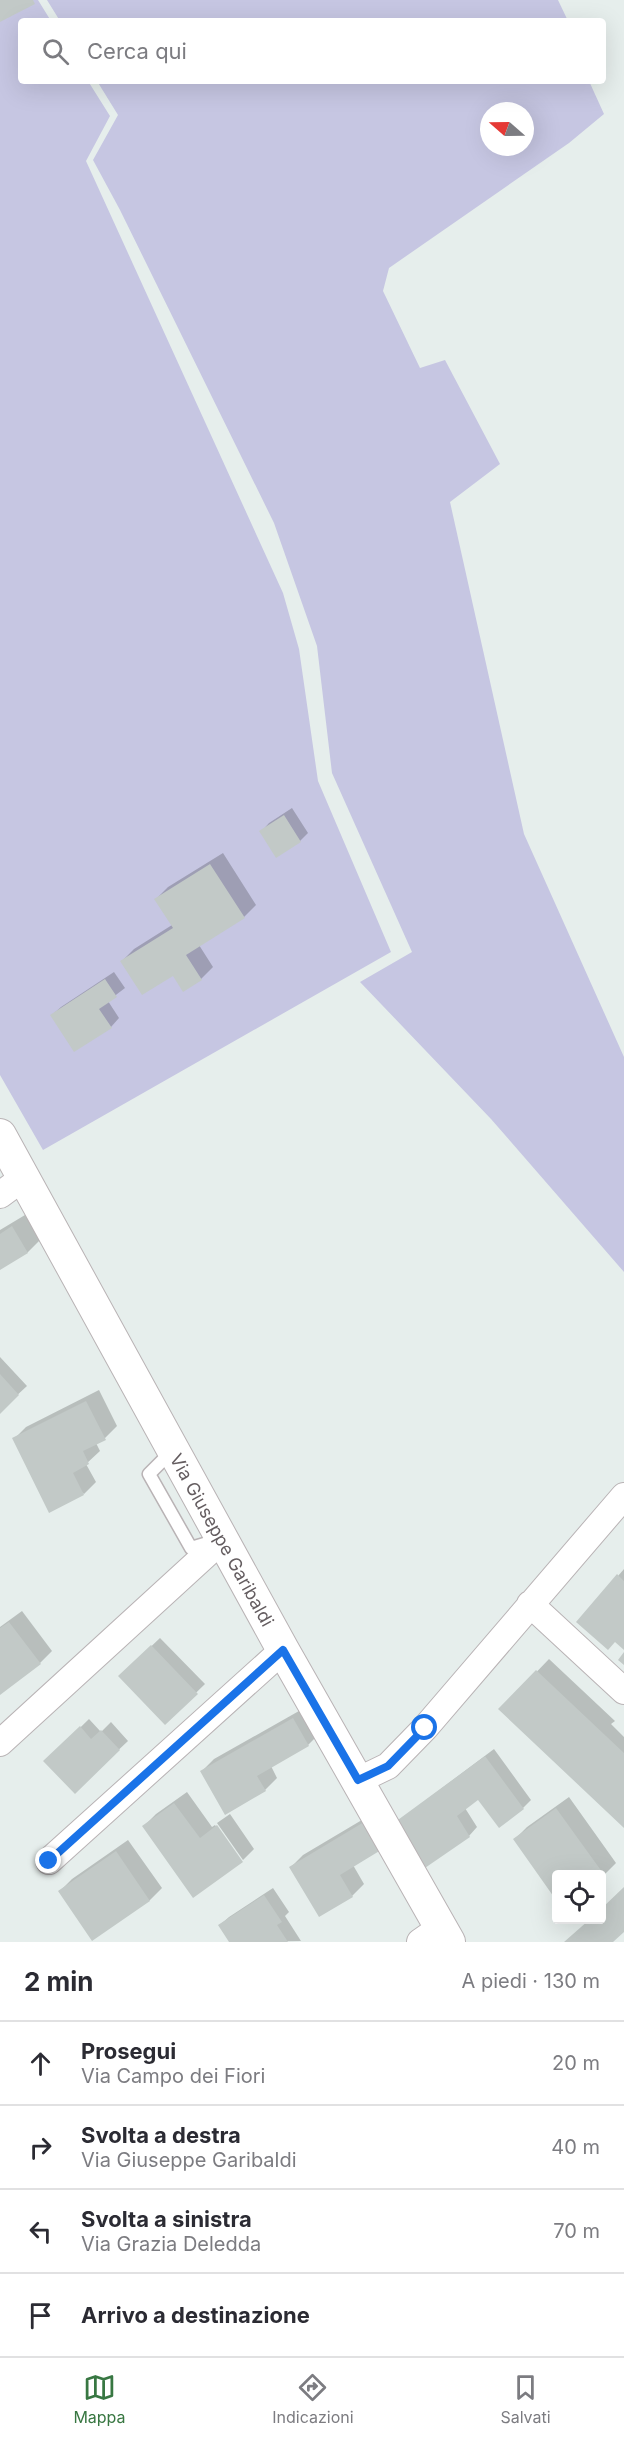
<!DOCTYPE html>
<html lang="it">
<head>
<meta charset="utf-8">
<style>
  :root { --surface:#fff; --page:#f2f2f3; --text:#2b2b33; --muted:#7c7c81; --line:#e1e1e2; --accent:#387742 }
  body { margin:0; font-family:Inter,sans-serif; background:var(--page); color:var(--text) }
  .controls { position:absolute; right:18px; bottom:18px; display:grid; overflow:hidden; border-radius:6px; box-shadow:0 6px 24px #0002 }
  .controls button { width:54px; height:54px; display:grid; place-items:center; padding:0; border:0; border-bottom:2px solid var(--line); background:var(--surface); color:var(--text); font:30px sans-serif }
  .compass { position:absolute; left:480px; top:102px; width:54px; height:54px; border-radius:50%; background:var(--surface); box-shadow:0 6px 24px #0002; rotate:290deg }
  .stop { position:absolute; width:18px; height:18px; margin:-14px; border:4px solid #1a73e8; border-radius:50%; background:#fff }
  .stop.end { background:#1a73e8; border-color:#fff; box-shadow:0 2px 6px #0008 }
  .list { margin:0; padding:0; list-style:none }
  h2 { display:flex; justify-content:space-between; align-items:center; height:78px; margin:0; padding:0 24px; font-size:26px }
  h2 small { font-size:20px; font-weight:400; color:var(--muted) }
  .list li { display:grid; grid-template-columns:39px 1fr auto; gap:18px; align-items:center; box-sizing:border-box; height:84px; padding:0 24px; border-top:2px solid var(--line) }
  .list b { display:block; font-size:22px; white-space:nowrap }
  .list p { margin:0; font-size:20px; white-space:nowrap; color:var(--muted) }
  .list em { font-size:20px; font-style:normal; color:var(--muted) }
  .icon { flex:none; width:33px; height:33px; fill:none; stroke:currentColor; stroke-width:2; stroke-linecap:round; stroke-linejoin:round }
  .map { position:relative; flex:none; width:624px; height:1942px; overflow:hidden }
  .search { position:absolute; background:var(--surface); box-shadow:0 6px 24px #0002; left:18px; right:18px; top:18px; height:66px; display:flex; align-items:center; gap:15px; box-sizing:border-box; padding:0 21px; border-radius:6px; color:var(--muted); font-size:22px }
  .sheet { height:414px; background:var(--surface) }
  nav { display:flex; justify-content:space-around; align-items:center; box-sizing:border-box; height:84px; border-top:2px solid var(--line); background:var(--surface); font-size:16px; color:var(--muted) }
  nav a { display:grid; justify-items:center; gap:3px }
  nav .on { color:var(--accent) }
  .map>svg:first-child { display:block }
</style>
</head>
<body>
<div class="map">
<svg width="624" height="1942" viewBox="0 0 624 1942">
  <rect width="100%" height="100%" fill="#e6eeec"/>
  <path fill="#c6c6e2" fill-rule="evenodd" d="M0,0H38L51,21H21V81H88L110,116L86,161L283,593L299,649L318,781L391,952L43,1150L0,1075Z
    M47,0H558L568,21H60Z
    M97,81H589L604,114L569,143L389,268L383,291L420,368L445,360L500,464L450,502L524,834L624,1057V1272L491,1119L360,982L412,952L332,773L317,646L274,523L120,210L93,160L118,115ZM489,111H525V147H489Z"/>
  <path fill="#0003" d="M292,808L308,833L300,841L261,832L269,823Z
    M223,853L256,905L244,917L199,945L213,967L201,979L122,961L134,949L172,925L156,899L168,887Z
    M114,972L125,988L108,1001L119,1018L111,1027L52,1015L61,1007Z
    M25,1215L40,1240L28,1252L0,1269V1230Z
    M0,1357L27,1386L0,1411Z
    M99,1390L117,1426L105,1438L96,1443L100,1451L86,1464L96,1482L84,1494L14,1439L26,1427Z
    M624,1569V1648L618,1576Z
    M22,1611L52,1651L40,1663L0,1693V1627Z
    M160,1638L205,1684L165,1723L120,1676Z
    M549,1659L615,1721L611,1724L624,1737V1826L501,1709Z
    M306,1707L320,1733L308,1745L271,1766L277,1778L265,1790L202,1771L214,1759Z
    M89,1719L101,1732L111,1722L128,1741L75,1791L46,1761Z
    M494,1749L531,1800L523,1808L479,1798L465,1808L477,1827L469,1836L393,1825Z
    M187,1792L212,1827L215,1825L241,1861L144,1826L156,1814Z
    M569,1797L616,1863L602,1877V1874H556V1898L515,1839L527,1827Z
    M377,1811L353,1865L364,1884L352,1896L291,1867L303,1855Z
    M230,1814L254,1849L243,1860L217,1823Z
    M128,1840L162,1888L150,1900L93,1939L60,1891L72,1879Z
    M273,1888L289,1912L285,1916L301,1941L231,1942L220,1925L229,1917Z"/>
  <path fill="#c2c9c7" d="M0,0H33L35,4L0,22Z
    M284,815L301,842L276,858L259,831Z
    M210,864L245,918L186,955L202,980L183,992L173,976L142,995L120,961L173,928L154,899Z
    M105,979L117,997L99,1009L112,1028L74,1052L50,1015Z
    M12,1226L28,1253L0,1270V1234Z
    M0,1374L19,1395L0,1414Z
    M86,1401L106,1440L83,1451L89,1464L73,1473L84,1495L49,1513L12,1438Z
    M617,1574L624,1581V1650L615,1642L608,1650L576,1622Z
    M9,1622L41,1664L0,1695V1628Z
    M151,1645L198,1694L165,1725L118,1676Z
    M624,1652V1665L618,1660Z
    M536,1670L624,1753V1828L498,1709Z
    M293,1718L309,1746L257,1776L266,1791L225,1815L200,1771Z
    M80,1726L91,1739L101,1730L120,1750L75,1794L43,1761Z
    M485,1756L524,1809L499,1828L478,1800L457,1816L470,1837L422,1870L391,1825Z
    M174,1803L200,1838L217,1825L243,1862L193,1898L142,1826Z
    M556,1808L605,1876L602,1878V1874H556V1900L513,1839Z
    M364,1822L381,1850L340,1875L353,1897L319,1917L289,1867Z
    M116,1851L150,1901L92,1941L58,1891Z
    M624,1887V1932L613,1942H564L589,1920H602V1908Z
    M264,1895L282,1922L277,1925L288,1942H229L218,1925Z"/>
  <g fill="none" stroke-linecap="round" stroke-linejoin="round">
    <g stroke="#b9b3b5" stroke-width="15">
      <path id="service" d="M172,1451L149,1474L191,1548L211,1542"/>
    </g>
    <g stroke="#b9b3b5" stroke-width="28">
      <path id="minor" d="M0,1195L23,1178
        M530,1604L624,1691
        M0,1743L223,1539
        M359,1780L388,1766L425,1728L624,1496
        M49,1861L283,1650
        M420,1942L440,1928"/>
    </g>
    <g stroke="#b9b3b5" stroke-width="34">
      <path id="tertiary" d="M0,1135L283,1650L449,1942"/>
    </g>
    <use href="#service" stroke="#fff" stroke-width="12"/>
    <use href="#minor" stroke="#fff" stroke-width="26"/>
    <use href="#tertiary" stroke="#fff" stroke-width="32"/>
  </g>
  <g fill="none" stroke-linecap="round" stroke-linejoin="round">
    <path stroke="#1a73e8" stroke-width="8" d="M49,1861L283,1650L358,1780L388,1766L425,1728"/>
  </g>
  <g text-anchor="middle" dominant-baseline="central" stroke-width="4.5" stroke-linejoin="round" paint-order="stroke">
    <g font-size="18" fill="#645d60" stroke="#fff">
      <text transform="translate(222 1540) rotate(61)">Via Giuseppe Garibaldi</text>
    </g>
  </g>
</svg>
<div class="controls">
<button><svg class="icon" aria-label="locate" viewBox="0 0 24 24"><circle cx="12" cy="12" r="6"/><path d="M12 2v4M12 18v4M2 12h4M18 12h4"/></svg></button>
</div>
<svg class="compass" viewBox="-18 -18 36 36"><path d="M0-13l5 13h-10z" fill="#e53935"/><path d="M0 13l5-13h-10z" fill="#7c7c81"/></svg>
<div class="stop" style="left:425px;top:1728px"></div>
<div class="stop end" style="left:49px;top:1861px"></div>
<div class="search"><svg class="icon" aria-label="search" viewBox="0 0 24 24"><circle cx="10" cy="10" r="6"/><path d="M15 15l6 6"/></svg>Cerca qui</div>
</div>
<section class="sheet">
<h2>2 min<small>A piedi · 130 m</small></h2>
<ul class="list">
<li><svg class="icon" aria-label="ahead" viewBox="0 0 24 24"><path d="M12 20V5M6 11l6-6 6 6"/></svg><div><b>Prosegui</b><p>Via Campo dei Fiori</p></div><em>20 m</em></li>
<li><svg class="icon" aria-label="right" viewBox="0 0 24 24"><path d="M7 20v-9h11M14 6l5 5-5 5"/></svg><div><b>Svolta a destra</b><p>Via Giuseppe Garibaldi</p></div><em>40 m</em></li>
<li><svg class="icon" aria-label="left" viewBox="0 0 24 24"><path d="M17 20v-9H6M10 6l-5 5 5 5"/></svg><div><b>Svolta a sinistra</b><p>Via Grazia Deledda</p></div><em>70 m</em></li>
<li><svg class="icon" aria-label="arrive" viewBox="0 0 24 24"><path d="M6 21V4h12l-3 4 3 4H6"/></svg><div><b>Arrivo a destinazione</b></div></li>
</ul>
</section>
<nav>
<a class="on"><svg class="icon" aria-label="map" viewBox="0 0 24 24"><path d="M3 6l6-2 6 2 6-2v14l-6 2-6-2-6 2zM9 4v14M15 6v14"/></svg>Mappa</a>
<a><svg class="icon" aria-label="directions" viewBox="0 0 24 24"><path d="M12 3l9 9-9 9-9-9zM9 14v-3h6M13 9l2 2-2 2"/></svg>Indicazioni</a>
<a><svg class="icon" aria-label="saved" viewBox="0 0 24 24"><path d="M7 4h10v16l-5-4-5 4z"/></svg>Salvati</a>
</nav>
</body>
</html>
